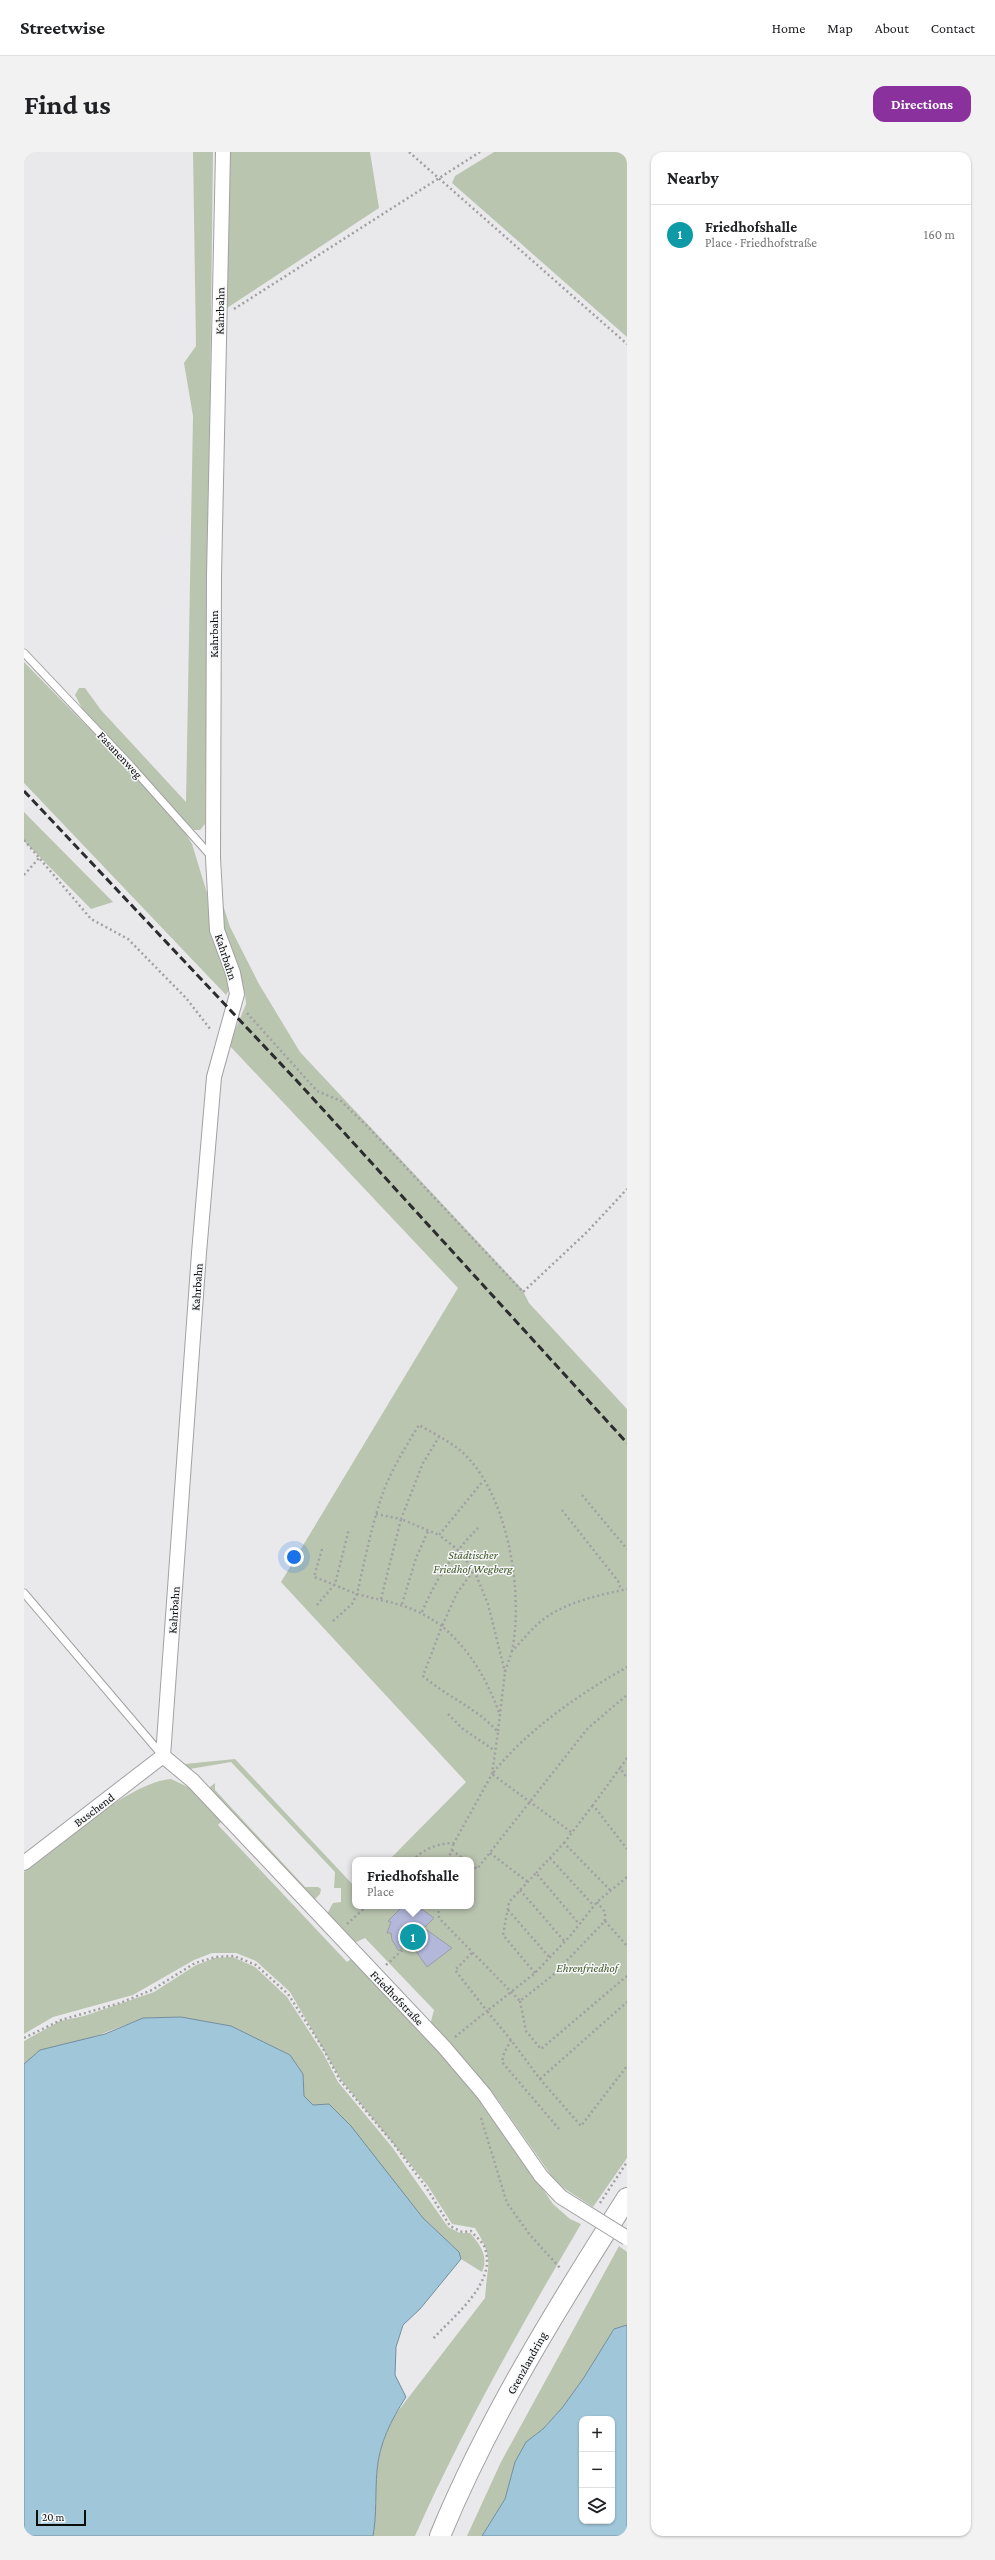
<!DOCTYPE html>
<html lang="en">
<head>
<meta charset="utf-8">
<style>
  :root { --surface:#fff; --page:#f2f2f2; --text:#202124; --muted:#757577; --line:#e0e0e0; --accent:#8b319d }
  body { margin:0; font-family:"Crimson Pro",serif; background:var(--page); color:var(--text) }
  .controls { position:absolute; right:12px; bottom:12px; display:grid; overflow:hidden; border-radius:8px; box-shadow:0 1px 3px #0004 }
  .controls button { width:36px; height:36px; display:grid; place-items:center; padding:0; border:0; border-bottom:1px solid var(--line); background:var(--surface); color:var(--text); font:20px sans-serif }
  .scale { position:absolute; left:12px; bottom:10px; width:50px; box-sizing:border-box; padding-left:4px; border:2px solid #0b0c0c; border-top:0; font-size:11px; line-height:14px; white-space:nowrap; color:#0b0c0c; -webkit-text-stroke:3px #f6f7f8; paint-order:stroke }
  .you { position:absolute; left:270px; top:1405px; width:14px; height:14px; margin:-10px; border:3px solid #fff; border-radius:50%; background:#1a73e8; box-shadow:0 0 0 6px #1a73e833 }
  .badge { display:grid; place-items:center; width:26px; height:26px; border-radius:50%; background:var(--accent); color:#fff; font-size:13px; font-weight:700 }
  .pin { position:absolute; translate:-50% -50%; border:2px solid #fff; box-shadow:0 1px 4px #0006 }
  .popup { position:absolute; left:328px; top:1705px; width:122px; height:52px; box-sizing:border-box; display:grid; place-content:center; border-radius:8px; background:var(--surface); filter:drop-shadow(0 1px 3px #0005); font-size:13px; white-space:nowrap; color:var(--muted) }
  .popup b { font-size:15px; color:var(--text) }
  .popup::after { content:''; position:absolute; left:50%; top:100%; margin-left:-8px; border:8px solid transparent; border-top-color:var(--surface) }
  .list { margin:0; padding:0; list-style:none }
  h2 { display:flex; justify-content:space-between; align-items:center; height:52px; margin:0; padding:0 16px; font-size:17px }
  h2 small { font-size:13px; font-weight:400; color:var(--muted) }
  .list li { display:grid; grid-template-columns:26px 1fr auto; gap:12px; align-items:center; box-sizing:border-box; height:60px; padding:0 16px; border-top:1px solid var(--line) }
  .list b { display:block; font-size:15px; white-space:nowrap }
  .list p { margin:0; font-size:13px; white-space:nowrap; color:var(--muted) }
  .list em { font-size:13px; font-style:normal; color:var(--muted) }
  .icon { flex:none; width:22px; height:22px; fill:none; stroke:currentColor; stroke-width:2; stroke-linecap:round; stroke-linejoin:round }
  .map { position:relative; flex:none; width:603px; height:2384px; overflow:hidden; border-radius:12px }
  header { display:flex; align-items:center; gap:24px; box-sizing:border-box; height:56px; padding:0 20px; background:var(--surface); border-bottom:1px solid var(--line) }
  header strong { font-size:19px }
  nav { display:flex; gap:22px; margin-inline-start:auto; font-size:14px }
  .intro { display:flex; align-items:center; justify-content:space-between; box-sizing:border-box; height:96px; padding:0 24px }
  h1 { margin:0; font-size:28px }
  .button { padding:10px 18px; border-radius:12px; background:var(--accent); color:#fff; font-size:14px; font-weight:700 }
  main { display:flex; gap:24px; padding:0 24px }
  aside { flex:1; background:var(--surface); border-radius:12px; box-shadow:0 1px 3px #0004 }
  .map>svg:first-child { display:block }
</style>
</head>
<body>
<header>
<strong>Streetwise</strong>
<nav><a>Home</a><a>Map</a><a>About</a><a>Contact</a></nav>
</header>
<div class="intro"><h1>Find us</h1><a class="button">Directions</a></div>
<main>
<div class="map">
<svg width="603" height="2384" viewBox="0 0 603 2384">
  <rect width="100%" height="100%" fill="#e9e9eb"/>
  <path fill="#bac5b0" d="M169,0H189L181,672L176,678H170L61,562L51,543L55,536H61L77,558L162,650L169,264L160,211L172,194Z
    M205,0H346L355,56L203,156Z
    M470,0H603V185L428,31L431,24Z
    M0,510L151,664L168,692L183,741L187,785L208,833L202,843L0,631Z
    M0,660L89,750L67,757L0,689Z
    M195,740L206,775L235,832L276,900L498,1137L505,1151L603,1257V2006L569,2055L541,2037L529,2026L474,1948L406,1873L410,1858L341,1786L328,1792L302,1764L309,1751L317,1750V1736H310L311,1720L207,1610L166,1617L161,1612L211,1607L331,1735V1754H447V1708H365L442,1630L257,1430L434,1136L205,893L222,852L221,842L197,777Z
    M147,1627L166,1636L198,1669L194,1673L323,1810L327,1807L448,1935L529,2052L546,2067L557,2072C497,2174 439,2276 391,2384H349C353,2361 350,2341 353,2319C355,2299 362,2280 371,2263L461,2146C463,2111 471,2108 451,2076L428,2072L404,2034L317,1928L266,1840L232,1809L212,1801H188L170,1808L109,1843L29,1865L0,1882V1720C36,1693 105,1630 147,1627Z
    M191,1631V1638L281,1735H294L297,1737L296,1742L289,1749L185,1636Z
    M209,1805L231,1815L263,1845L299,1901L314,1930L368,1995L424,2075L436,2081H446C456,2092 465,2105 458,2120L437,2107L435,2100L399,2066L377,2038L280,1944L279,1922L266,1903L207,1874L157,1865L119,1866L0,1912V1889L36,1869L60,1864L130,1840L172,1813L191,1806Z
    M595,2094L603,2100V2173L590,2177L559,2227L538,2256L519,2277L502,2290L491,2310L481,2347L458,2384H443L477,2310Z"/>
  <path fill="#9fc6d9" stroke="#738e9c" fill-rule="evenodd" d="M157,1865L207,1874L266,1903L279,1922L280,1944L289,1953L305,1952L327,1974L399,2066L435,2100L437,2107L396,2157L379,2173L372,2195L371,2223L382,2245C367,2268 355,2292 353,2319C351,2341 353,2362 349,2384H0V1912L16,1898L81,1882L119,1866Z
    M603,2173V2384H458L481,2347L491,2310L502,2290L519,2277L538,2256L559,2227L590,2177ZM558,2267H588V2369H558Z"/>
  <path fill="#b3b7da" stroke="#9d9d9e" d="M379,1754L381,1756L392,1754V1757L399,1758L410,1766L400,1776L428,1796L403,1815L385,1789L375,1799L368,1788L367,1781H363L367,1770L364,1769Z"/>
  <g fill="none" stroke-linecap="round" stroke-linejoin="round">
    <g stroke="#a1a1a2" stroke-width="9">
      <path id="service" d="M0,501L106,613L187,704
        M0,1441L138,1603"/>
    </g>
    <g stroke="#a1a1a2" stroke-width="16">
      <path id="minor" d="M139,1604L175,1101L190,925L213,842L209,821L193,778L189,706L190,424L199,0
        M139,1604L169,1629L420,1895L460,1942L517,2024L537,2045
        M0,1711L139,1604"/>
    </g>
    <g stroke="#a1a1a2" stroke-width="22">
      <path id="secondary" d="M416,2384C465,2265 534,2154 603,2046"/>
    </g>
    <path stroke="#a0a0a2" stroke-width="2.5" stroke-dasharray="2 3" stroke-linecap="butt" d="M385,0L603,192
      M210,157L456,0
      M0,688L67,767L104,787L162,846L187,878
      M0,723L15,706
      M223,861L293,939L317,949L345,976L499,1140L563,1080L603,1037
      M558,1343L603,1397
      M538,1358L594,1429L597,1438
      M352,1362L377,1367L399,1311L415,1285
      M298,1397L290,1425C305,1430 319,1437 333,1442C369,1452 385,1451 418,1474L399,1524C423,1545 453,1556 474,1580L468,1622L430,1691C415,1691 399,1697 389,1708
      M450,1418L433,1397L415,1383L459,1329
      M357,1447L377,1367L415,1383
      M378,1452L392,1406L405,1377
      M293,1453L311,1432L325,1377
      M398,1460C413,1425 429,1401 456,1374
      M309,1469L328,1452L333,1442C341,1407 348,1371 360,1338C369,1315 382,1294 395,1273C409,1281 425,1289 437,1299C484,1340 500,1441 488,1499C499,1488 510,1473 524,1464C547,1449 576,1443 603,1437
      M475,1560C461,1524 447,1500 418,1474L433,1441L450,1418L464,1452L481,1520
      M424,1562L439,1577L470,1598
      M474,1579L481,1520L488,1499
      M603,1606L596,1616L603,1626
      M596,1616L569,1653L603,1697
      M547,1680L468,1622C503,1578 554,1543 603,1515
      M540,1691L569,1653
      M428,1698L441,1708
      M466,1701L504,1730
      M526,1706L570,1754
      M424,1708L430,1691
      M447,1712L453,1717L564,1576L603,1543
      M512,1721L540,1691L586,1738
      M496,1738L541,1790
      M414,1754L415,1766L496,1849L528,1824L581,1769V1760L573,1750
      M484,1758L526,1806
      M581,1769L603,1794
      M323,1772L343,1754
      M362,1813L384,1793
      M511,1821L479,1783L485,1750L512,1721L555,1772
      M496,1849L502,1879L517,1897L603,1824
      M431,1885L463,1859L431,1818L448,1801
      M0,1886L37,1868L96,1851L128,1838L171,1811L192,1805L210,1804L232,1813L264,1842L297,1893L316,1928L369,1991L402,2035L426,2074L438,2080L447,2079C451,2084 459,2090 461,2096C473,2132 429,2164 408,2188
      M487,1888L463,1859L511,1821L546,1784L573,1750L603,1725
      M516,1927L603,1850
      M457,1966L483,2051L506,2083L537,2117
      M535,1977L478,1910L480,1901L487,1888L516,1927L557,1974L603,1914
      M576,2051L603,2010"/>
    <use href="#service" stroke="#fff" stroke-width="7"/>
    <use href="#minor" stroke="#fff" stroke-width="14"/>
    <use href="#secondary" stroke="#fff" stroke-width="20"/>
    <path stroke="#2b2c2d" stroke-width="3" stroke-dasharray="8 4" stroke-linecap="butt" d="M0,639L273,929L603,1291"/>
    <g stroke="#a1a1a2" stroke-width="16" stroke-linecap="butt">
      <path id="minor-bridge" d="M537,2045L603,2086"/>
    </g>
    <use href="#minor-bridge" stroke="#fff" stroke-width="14"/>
  </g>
  <g text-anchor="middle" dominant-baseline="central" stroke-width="3" stroke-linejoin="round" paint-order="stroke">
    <g font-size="12" fill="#0b0c0c" stroke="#f6f7f8">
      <text transform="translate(196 159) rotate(-89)">Kahrbahn</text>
      <text transform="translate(190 482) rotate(-90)">Kahrbahn</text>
      <text transform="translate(96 603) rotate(47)">Fasanenweg</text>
      <text transform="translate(202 805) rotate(72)">Kahrbahn</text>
      <text transform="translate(173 1135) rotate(-86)">Kahrbahn</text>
      <text transform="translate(150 1458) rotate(-86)">Kahrbahn</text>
      <text transform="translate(70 1658) rotate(-37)">Buschend</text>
      <text transform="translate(373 1846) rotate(46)">Friedhofstraße</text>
      <text transform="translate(503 2211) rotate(-61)">Grenzlandring</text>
    </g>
    <g font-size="12" font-style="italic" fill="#435a29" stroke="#f6f7f8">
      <text x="449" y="1403">Städtischer<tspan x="449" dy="14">Friedhof Wegberg</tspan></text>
      <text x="563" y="1816">Ehrenfriedhof</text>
    </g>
  </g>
</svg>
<div class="controls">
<button>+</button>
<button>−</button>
<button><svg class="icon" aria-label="layers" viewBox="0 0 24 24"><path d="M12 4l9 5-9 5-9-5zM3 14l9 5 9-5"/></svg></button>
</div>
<div class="scale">20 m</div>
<div class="you"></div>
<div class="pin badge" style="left:389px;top:1785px;background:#0f9aa8">1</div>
<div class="popup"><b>Friedhofshalle</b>Place</div>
</div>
<aside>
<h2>Nearby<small></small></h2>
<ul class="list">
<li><span class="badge" style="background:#0f9aa8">1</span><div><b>Friedhofshalle</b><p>Place · Friedhofstraße</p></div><em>160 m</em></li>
</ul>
</aside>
</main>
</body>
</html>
